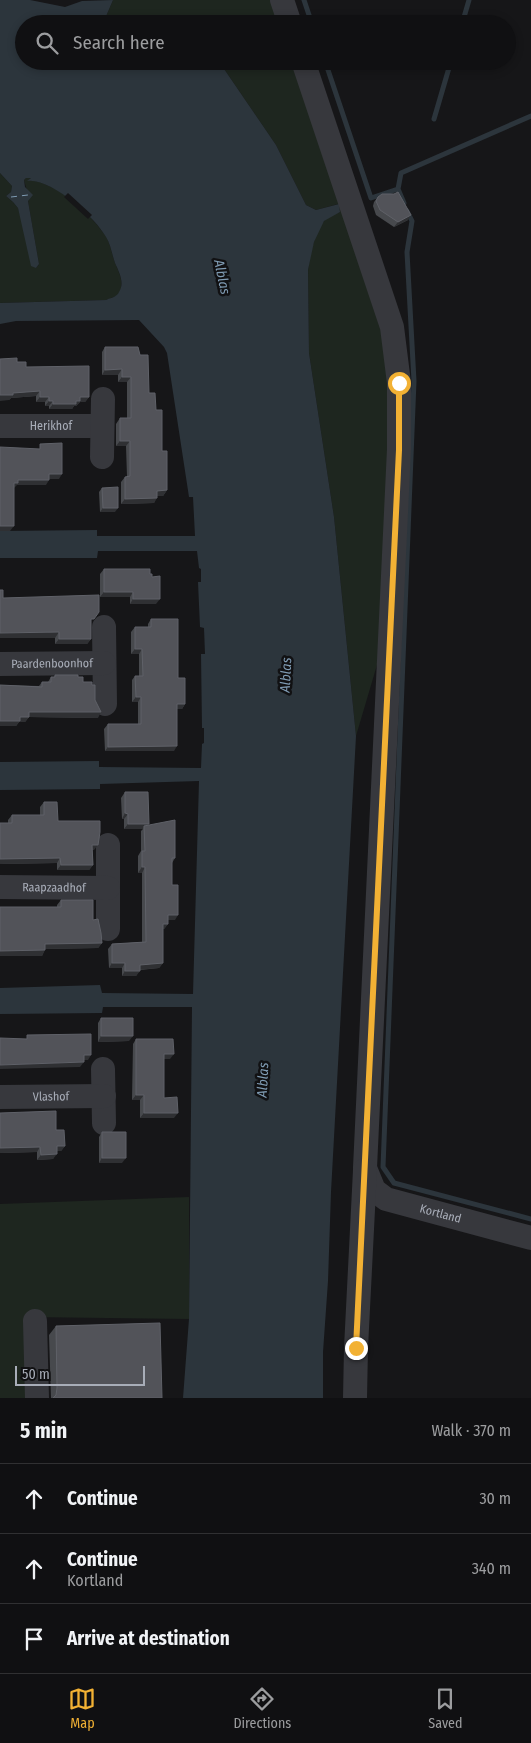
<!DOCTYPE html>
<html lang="en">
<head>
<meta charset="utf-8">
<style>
  :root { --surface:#101012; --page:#19191b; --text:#f1f3f6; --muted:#9c9d9f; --line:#303032; --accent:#f2b134 }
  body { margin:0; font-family:"Fira Sans Condensed",sans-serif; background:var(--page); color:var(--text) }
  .scale { position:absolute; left:15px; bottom:12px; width:130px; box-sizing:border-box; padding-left:5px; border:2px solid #a8adb8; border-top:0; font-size:14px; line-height:18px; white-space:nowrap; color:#a8adb8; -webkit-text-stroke:4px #111113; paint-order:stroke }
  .stop { position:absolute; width:15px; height:15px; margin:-11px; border:4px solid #f2b134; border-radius:50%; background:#fff }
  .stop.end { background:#f2b134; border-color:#fff; box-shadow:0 1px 5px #0008 }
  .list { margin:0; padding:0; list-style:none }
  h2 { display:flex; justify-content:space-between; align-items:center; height:65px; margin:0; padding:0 20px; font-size:21px }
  h2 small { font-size:16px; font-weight:400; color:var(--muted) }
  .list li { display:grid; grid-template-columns:32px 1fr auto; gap:15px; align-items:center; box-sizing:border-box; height:70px; padding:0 20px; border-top:1px solid var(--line) }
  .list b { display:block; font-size:19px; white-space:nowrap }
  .list p { margin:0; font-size:16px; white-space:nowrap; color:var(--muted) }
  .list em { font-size:16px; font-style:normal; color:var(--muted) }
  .icon { flex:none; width:28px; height:28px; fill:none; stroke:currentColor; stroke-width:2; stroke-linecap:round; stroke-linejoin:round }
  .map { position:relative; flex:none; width:531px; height:1398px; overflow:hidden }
  .search { position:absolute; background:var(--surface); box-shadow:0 2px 8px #0003; left:15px; right:15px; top:15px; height:55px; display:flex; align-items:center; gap:12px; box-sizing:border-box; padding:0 18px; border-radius:28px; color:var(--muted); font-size:19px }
  .sheet { height:275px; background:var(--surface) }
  nav { display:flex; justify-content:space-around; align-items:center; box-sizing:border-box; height:70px; border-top:1px solid var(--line); background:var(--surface); font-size:14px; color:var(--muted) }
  nav a { display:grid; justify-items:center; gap:2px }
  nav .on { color:var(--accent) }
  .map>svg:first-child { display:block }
</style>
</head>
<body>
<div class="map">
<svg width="531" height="1398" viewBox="0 0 531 1398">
  <rect width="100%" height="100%" fill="#161618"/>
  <path fill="#1e261f" d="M113,0H278L286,24H105L104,21Z
    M210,61H297L381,318L391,369L382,648L356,736L334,517L309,353L308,270C310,256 315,230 325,220C329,216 335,214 340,212L338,204L316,210L306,205L276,145L220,63Z
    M0,173L12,186L11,192L6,196L13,202L18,208L36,268L39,264L28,201L29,198L24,180L26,178H31L29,180C57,183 89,212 105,235C110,242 112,254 115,263C119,272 125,284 119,293C117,297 110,298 106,300L0,303Z
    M189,1197V1319L27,1317L29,1398H0V1204Z"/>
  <path fill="#2c353c" d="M0,0H30L65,7L82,1L113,0L104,21L105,24H24V61H210L220,63L276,145L306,205L316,210L339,204L340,212L324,221L314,242L308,270L309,353L334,517L356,736L331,1192L328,1281L323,1352V1398H183L189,1319L192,1007H103L102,1013L0,1014V988L100,985L102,993L193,994L199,781L100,784V789L0,790V762L99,761V767L201,768L202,744L204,743V728H202L201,654H205L204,628L200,627L198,582H201V569L199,568L197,551H98L97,558H0V531L97,530V536H195L193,497H189L167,353L164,347L139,320L16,321L0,324V303L106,300C110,298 117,297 119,292C125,283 119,272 115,263C112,255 111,245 106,237C96,218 50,177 27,181L31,178H26L24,180L25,187L33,195L28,201L39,264L36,268L31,266L18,208L13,202L6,196L11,192L12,186L0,173Z"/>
  <path fill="#161618" d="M68,193L92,215L88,219L64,197Z"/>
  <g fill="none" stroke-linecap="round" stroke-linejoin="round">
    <path stroke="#2c353c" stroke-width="5" d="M304,0L312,24
      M462,24L469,0
      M325,61L371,198L398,189
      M434,119L451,61
      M404,203L398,189L401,173L531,116
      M407,211L412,221L407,252L414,381L383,1167L394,1183L531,1219"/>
    <path stroke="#7f9bb3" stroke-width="1" stroke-dasharray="6 5" stroke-linecap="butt" d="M11,197L28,195"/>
    <g stroke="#37383d" stroke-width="24">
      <path d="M282,0L290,24"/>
      <path id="s1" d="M303,61L392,327L399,383V449L365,1168L374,1190L386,1199L531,1238"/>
      <path id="s2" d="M0,426H102"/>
      <path d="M102,457L103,399"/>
      <path d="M104,627L105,704"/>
      <path id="s3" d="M0,664L104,663"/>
      <path d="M108,845V929"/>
      <path id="s4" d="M0,887L108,888"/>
      <path d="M103,1069L104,1123"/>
      <path id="s5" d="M0,1097L104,1096"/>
      <path d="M35,1321L37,1398"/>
      <path d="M355,1398L356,1348L365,1170"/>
    </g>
  </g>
  <path fill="#47494d" d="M394,194L408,220L394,227L376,215L373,206L374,202L378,197Z
    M105,347L149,393L156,410L162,451L167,490L163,496H157L154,503L121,504V482L125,477H127L126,446H116V424L120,418H127V382H118V375H102V352Z
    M17,362L26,367L89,397L85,402H80L76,406H74L72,409H49V406H45V402H36V396L11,398L9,400Z
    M102,488L115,512H100L99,492Z
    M104,569L150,574L156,604H130V597H100V574Z
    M3,598L91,624V639L87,644H55V638Z
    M151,619L178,678L185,704L182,709H177L174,751H105L104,729L108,724H138V702H132V680L135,676H139V654H131V632L135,627H148V624Z
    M55,675L78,677L83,682L92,685L95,700L98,718L29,717L25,722H19L16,726H0V685L39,686L42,682H48L51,677H54Z
    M125,792L147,826L175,858L172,863V885L175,920H168V924L164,929H163V963L159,968L140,970L136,976H122V968H109L108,949L112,944L142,942V873H138V856L141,851V831L143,829H124V819H122L121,798Z
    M44,802L58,821L94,850H92L93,865L89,870H57V863L0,864V823H8V820L12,815H40V807Z
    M61,900L93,920L102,943L98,948L45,949L42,956H0V907H57V905Z
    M101,1018L129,1041L98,1042V1023Z
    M136,1039L170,1059H164V1098L174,1118H140V1100H132L133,1044Z
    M0,1113L56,1130L65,1146L61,1151H57L53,1159L37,1160V1152L0,1153Z
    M102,1132L122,1163H99V1137Z
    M56,1326L162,1398H51L49,1335Z"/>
  <path fill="#2f3033" d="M411,215L408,220L394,227L398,222Z
    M122,369L118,375H102L105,370Z
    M122,377H131L127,382H118Z
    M40,391L36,396L11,398L9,400L0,401V395L13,393Z
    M40,397H49L45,402H36Z
    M80,397H89L85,402H80L76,406H74L72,409H49L53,404Z
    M49,401H53L49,406H45Z
    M120,441H130L126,446H116Z
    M49,474H62L59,479H46Z
    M18,480H49L46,485H17L14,488H10L14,483Z
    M167,490L163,496H154L157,491Z
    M157,498L154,503L121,504L125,499Z
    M103,508H118L115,512H100Z
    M0,526H14L10,531H0Z
    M104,592H133L130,597H100Z
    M133,599H160L156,604H130Z
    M59,632L55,638H0V633Z
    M59,639H91L87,644H55Z
    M135,649H142L139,654H131Z
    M136,697H141L138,702H132Z
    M177,704H185L182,709H173Z
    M29,712H101L98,718L29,717L25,722H19L16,726H0V721L20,717Z
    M177,746L174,751H105L108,747Z
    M125,813L128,814L124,819H122Z
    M128,824H149L145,829L144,826L143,829H124Z
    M92,845H98L94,850H89Z
    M60,858L57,863L0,864V859Z
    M61,865H93L89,870H57Z
    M142,867H145L142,873H138Z
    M168,915H178L175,920H164Z
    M163,924H168L164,929L159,930Z
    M102,943L98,948L42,949L45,944Z
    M45,950L42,956H0V951Z
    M112,963H125L122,968H109Z
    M163,963L159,968L136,970L140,965Z
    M125,971H140L136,976H122Z
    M101,1036H133L129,1041L98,1042Z
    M164,1054H174L170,1059H160Z
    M84,1055H91L88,1060H80Z
    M84,1062L80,1067L0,1069V1065Z
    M136,1095H144L140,1100H132Z
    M144,1113H178L174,1118H140Z
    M57,1146H65L61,1151H53Z
    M40,1147L37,1152L0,1153V1148Z
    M57,1154L53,1159L37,1160L41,1155Z
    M102,1158H126L122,1163H99Z"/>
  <path fill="#525359" stroke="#5f6168" d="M398,192L411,215L398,222L380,210L376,201L378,197L382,194H394Z
    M105,347H138L140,355H148L149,393H155L156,410H162V451H167V490L157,491V498L125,499V477L130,476V441H120V418H131V377H122V369L105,370Z
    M17,358V362H26V367L89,366V397H80V401H76V404H53V401H49V397H40V391L13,393V395H0V359Z
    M62,443V474H49V480H18V483H14V526H0V447L40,449V444Z
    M118,487V508H103L102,488Z
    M104,569H150V574H152V577L160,576V599H133V592H104Z
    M0,590H3V598L99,595V612L94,619H91V639H59V632L0,633Z
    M151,619H178V678H185V704H177V746L108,747V724H141V697H136L135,676H143L142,649H135V627H151Z
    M55,675H78V677H83V682H92V685H95V700L101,712H29V717H20V721H0V685L42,687V682H51V677H55Z
    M125,792H148L149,824H128V814L125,813Z
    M44,802H57L58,821H100V832L98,845H92L93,865H61L60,858L0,859V823H12V815H44Z
    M175,820V858H172V885H178V915H168V924H163V963L140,965V971H125V963H112V944L146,942L145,867H142V851H145L144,826Z
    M61,900H93V920L98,919L101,933L102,943L45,944V950L0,951V907H61Z
    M101,1018H133V1036H101Z
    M91,1034V1055H84V1062L0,1065V1038L27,1039V1035Z
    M136,1039H173L174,1054H164V1098L177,1097L178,1113H144V1095H136Z
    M56,1111V1130H64L65,1146H57V1154L41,1155L40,1147L0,1148V1113Z
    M102,1132H126V1158H102Z
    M160,1323L162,1398H53L56,1395L57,1388L56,1326Z"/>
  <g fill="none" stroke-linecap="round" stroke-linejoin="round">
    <path stroke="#f2b134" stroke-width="6" d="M356,1348L399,450V383"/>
  </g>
  <g text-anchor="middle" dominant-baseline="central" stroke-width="5" stroke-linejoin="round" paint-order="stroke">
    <g font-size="12" fill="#a8adb8" stroke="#111113">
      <text stroke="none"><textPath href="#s2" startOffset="51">Herikhof</textPath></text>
      <text stroke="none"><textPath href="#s3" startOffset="52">Paardenboonhof</textPath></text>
      <text stroke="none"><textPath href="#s4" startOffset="54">Raapzaadhof</textPath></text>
      <text stroke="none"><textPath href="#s5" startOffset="51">Vlashof</textPath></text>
      <text stroke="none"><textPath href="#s1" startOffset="1218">Kortland</textPath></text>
    </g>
    <g font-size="14" font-style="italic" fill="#7f9bb3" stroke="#111113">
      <text transform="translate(222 277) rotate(78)">Alblas</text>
      <text transform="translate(286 675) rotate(-87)">Alblas</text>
      <text transform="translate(263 1080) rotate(-87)">Alblas</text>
    </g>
  </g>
</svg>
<div class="scale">50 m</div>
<div class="stop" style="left:399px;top:383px"></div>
<div class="stop end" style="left:356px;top:1348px"></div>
<div class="search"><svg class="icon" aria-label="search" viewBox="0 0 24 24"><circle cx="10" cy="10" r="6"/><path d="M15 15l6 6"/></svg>Search here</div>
</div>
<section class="sheet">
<h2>5 min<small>Walk · 370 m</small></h2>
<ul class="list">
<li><svg class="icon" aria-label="ahead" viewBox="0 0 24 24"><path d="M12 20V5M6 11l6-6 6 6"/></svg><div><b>Continue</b></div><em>30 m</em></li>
<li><svg class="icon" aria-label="ahead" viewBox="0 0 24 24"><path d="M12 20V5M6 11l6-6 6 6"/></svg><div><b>Continue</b><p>Kortland</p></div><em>340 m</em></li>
<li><svg class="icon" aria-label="arrive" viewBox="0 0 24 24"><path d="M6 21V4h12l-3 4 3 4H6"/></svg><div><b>Arrive at destination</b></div></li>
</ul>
</section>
<nav>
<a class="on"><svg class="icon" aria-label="map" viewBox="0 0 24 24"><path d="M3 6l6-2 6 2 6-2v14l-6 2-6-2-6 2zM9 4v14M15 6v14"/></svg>Map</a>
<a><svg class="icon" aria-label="directions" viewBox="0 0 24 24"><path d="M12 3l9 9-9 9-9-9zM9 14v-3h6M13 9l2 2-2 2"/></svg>Directions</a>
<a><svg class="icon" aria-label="saved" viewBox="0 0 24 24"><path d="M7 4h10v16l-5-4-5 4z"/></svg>Saved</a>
</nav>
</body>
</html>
